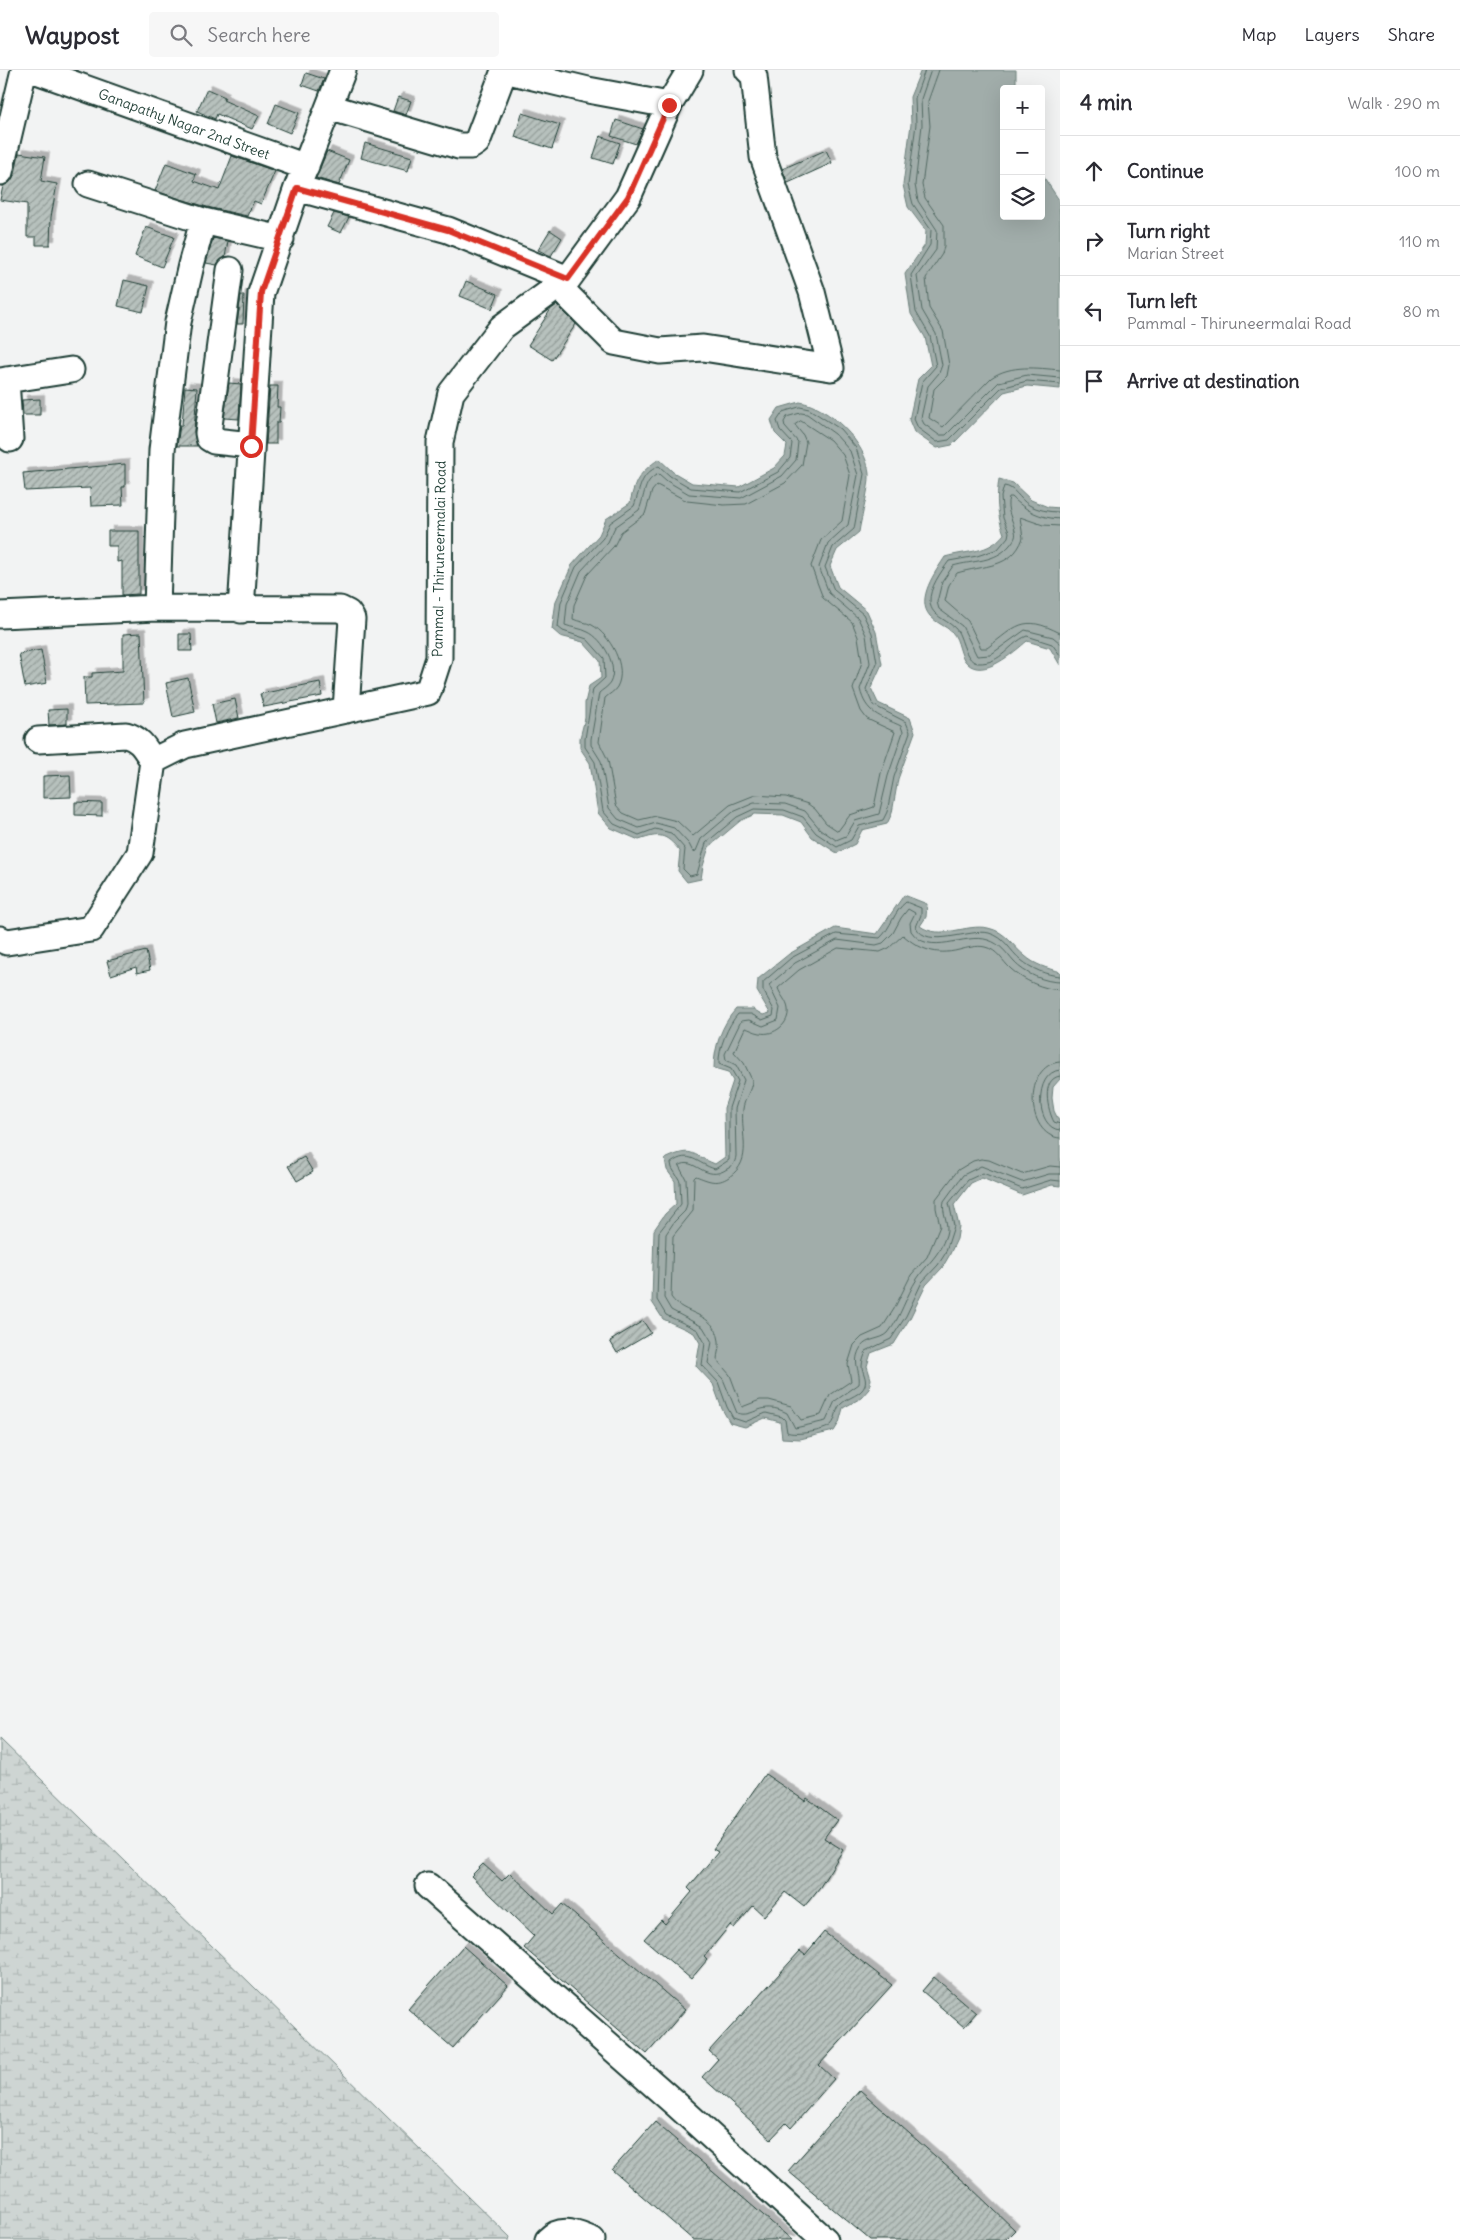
<!DOCTYPE html>
<html lang="en">
<head>
<meta charset="utf-8">
<style>
  :root { --surface:#fff; --page:#f7f7f7; --text:#2b2b33; --muted:#7c7c81; --line:#e1e1e2 }
  body { margin:0; font-family:Delius,sans-serif; background:var(--page); color:var(--text) }
  .controls { position:absolute; right:15px; top:15px; display:grid; overflow:hidden; border-radius:5px; box-shadow:0 5px 20px #0002 }
  .controls button { width:45px; height:45px; display:grid; place-items:center; padding:0; border:0; border-bottom:1px solid var(--line); background:var(--surface); color:var(--text); font:25px sans-serif }
  .stop { position:absolute; width:15px; height:15px; margin:-11px; border:4px solid #d93025; border-radius:50%; background:#fff }
  .stop.end { background:#d93025; border-color:#fff; box-shadow:0 1px 5px #0008 }
  .list { margin:0; padding:0; list-style:none }
  h2 { display:flex; justify-content:space-between; align-items:center; height:65px; margin:0; padding:0 20px; font-size:21px }
  h2 small { font-size:16px; font-weight:400; color:var(--muted) }
  .list li { display:grid; grid-template-columns:32px 1fr auto; gap:15px; align-items:center; box-sizing:border-box; height:70px; padding:0 20px; border-top:1px solid var(--line) }
  .list b { display:block; font-size:19px; white-space:nowrap }
  .list p { margin:0; font-size:16px; white-space:nowrap; color:var(--muted) }
  .list em { font-size:16px; font-style:normal; color:var(--muted) }
  .icon { flex:none; width:28px; height:28px; fill:none; stroke:currentColor; stroke-width:2; stroke-linecap:round; stroke-linejoin:round }
  .map { position:relative; flex:none; width:1060px; height:2170px; overflow:hidden }
  header { display:flex; align-items:center; gap:30px; box-sizing:border-box; height:70px; padding:0 25px; background:var(--surface); border-bottom:1px solid var(--line) }
  header strong { font-size:24px }
  nav { display:flex; gap:28px; margin-inline-start:auto; font-size:18px }
  .search { width:350px; height:45px; background:var(--page); display:flex; align-items:center; gap:12px; box-sizing:border-box; padding:0 18px; border-radius:5px; color:var(--muted); font-size:19px }
  main { display:flex }
  aside { flex:1; background:var(--surface) }
  .map>svg:first-child { display:block }
</style>
</head>
<body>
<header>
<strong>Waypost</strong>
<div class="search"><svg class="icon" aria-label="search" viewBox="0 0 24 24"><circle cx="10" cy="10" r="6"/><path d="M15 15l6 6"/></svg>Search here</div>
<nav><a>Map</a><a>Layers</a><a>Share</a></nav>
</header>
<main>
<div class="map">
<svg width="1060" height="2170" viewBox="0 0 1060 2170">
  <defs>
    <pattern id="wetland-marsh" width="20" height="14" patternUnits="userSpaceOnUse" patternTransform="scale(1.25)"><rect width="20" height="14" fill="#ced5d3"/><path d="M1 5h8M5 5V1M11 12h8M15 12V8" fill="none" stroke="#b0b8b6"/></pattern>
    <pattern id="building-hatch" width="6" height="6" patternUnits="userSpaceOnUse" patternTransform="scale(1.25)"><rect width="6" height="6" fill="#b7c1bd"/><path d="M-1 1l2-2M0 6l6-6M5 7l2-2" fill="none" stroke="#949e9a"/></pattern>
    <filter id="shadow"><feDropShadow dx="4.5" dy="-4.5" stdDeviation="0" flood-color="#0004"/></filter>
  </defs>
  <rect width="100%" height="100%" fill="#f2f3f3"/>
  <filter id="ink" filterUnits="userSpaceOnUse"><feTurbulence type="fractalNoise" baseFrequency=".02" numOctaves="2"/><feDisplacementMap in="SourceGraphic" scale="10" xChannelSelector="R" yChannelSelector="G"/><feConvolveMatrix kernelMatrix="1 2 1 2 8 2 1 2 1" color-interpolation-filters="sRGB"/></filter>
  <g filter="url(#ink)">
    <path fill="url(#wetland-marsh)" stroke="#768984" d="M0,1669L510,2167L509,2170H0Z"/>
    <path fill="#a1adaa" stroke="#6d807b" d="M921,0H1016V19H1004V146H1041V103L1059,130L1060,153V319L1027,316L1004,322L952,375L937,378L914,362L909,350L918,309L931,296L925,267L911,244L905,204L925,175L926,161L908,137L903,115L911,54L910,27Z
      M800,332C829,337 867,373 869,404C870,416 861,448 859,462L837,480L830,496L838,517L867,541L876,562L882,594L871,618L878,633L910,648L915,662L898,709L892,743L887,754L862,760L855,774L837,783L812,767L801,752L783,745L755,744L740,751L709,777L703,796L701,809L687,812L678,801L680,781C665,763 660,763 639,770L611,758L598,743L590,693L580,678V668L585,648V633L589,616L601,608L600,591L583,572L560,566L552,559L556,531L572,495L599,465L606,449L630,433C635,410 639,403 659,389L673,402L692,413L739,417L774,398L785,386L787,375L775,363L771,350L779,338Z
      M999,409L1013,413L1031,430L1048,437L1060,438V595L1050,578L1027,571C1014,582 983,610 967,593C959,586 960,570 952,562C946,556 936,553 930,546C915,529 936,501 945,487C969,480 988,484 1004,464C997,445 996,429 999,409Z
      M904,825L927,834L926,847L920,856C941,871 966,853 988,858C1007,862 1012,876 1025,886C1035,895 1047,898 1060,902V1009L1053,1017L1052,1028L1054,1041L1060,1053V1116L1052,1115L1022,1125L982,1108L971,1113L954,1135L959,1156L957,1169L949,1186L942,1198L926,1215L910,1248L894,1274L871,1283L867,1296L871,1309L869,1319L861,1328L843,1338L839,1353L834,1361L800,1369L782,1368L780,1352L765,1348L745,1357L730,1353L722,1339L713,1314L696,1296L700,1273L694,1263L663,1249L652,1232L654,1160L665,1144L676,1134L675,1111L667,1100L665,1089C693,1076 690,1084 715,1094L725,1087L724,1038L733,1011L728,1002L714,998C714,977 722,954 736,939H753L763,945L770,943L757,921L758,909L789,884L835,858L877,864Z"/>
    <g fill="none" stroke-linecap="round" stroke-linejoin="round">
      <path stroke="#536a63" stroke-width="1" d="M925,0L915,28L916,54L908,115L913,134L931,160L930,175L911,205L916,242L930,266L936,296L922,312L914,349L918,358L937,372L949,370L1001,318L1027,311L1060,314
        M931,0L921,29L922,55L915,115L918,131L937,160L936,180L917,206L922,240L936,264L942,295L939,303L928,316L921,348L924,354L939,365H946L999,312L1027,305L1060,308
        M939,0L928,31L930,56L922,115L925,128L944,155V176L942,184L926,208L929,238L943,261L949,295L947,306L934,319L929,348L943,357L991,308C1011,294 1037,298 1060,300
        M800,337L809,339L840,359L856,378L864,404L854,459L833,477L825,497L834,520L863,544L872,563L877,593L866,619L873,635L906,652L910,662L894,707L887,742L883,750L859,756L851,770L837,777L816,763L803,747L784,740L754,739L737,747L706,773L697,804L690,806L683,799L685,779L671,763L655,759L639,765L614,754L603,741L595,692L585,677V669L593,619L605,608L604,588L587,569L563,561L558,557L561,532L576,497L603,468L610,453L634,436C641,418 639,405 659,396L670,406L691,418L740,422L778,402L790,388L792,373L780,360L777,351L783,342Z
        M801,343L807,344L835,364L850,381L858,405L848,455L828,473L819,497L829,523L858,548L866,565L870,593L860,619C866,644 880,646 901,656L903,662L888,706L879,744L855,751L846,766L836,770L820,759L805,741L785,734L754,733L733,742L701,769L696,781L693,782L689,774L674,758L656,753L639,758L618,749L609,738L601,691L591,675V669L599,623C602,620 608,617 610,613C619,596 603,569 588,562C581,558 572,558 565,555L567,534L581,501L608,472L615,457L639,440C645,427 643,409 659,404L667,411L689,424L741,428L782,406L796,390L798,372L785,357L784,352L787,347Z
        M801,351L830,370L843,385L850,405L842,451L821,470L811,496L823,528L852,552L858,567L862,592L853,619L861,641L867,649L895,662L881,703L874,737L850,745L838,761L826,753L815,739L808,734L786,727L755,725L730,735L693,766L677,751L656,746L639,750L623,743L616,735L608,690L599,672L605,628C609,624 614,622 617,617C628,597 610,565 592,555C586,552 579,552 573,549L574,535L587,505L614,476L621,462L645,444L652,421L657,415L687,431L724,435L746,434L785,413L802,395L806,372L803,365L795,355Z
        M1060,442C1049,442 1038,440 1029,435C1019,429 1015,417 1004,416L1001,427L1003,448L1009,462L1008,467L998,479L977,486L949,491C941,502 929,518 930,532C931,548 951,550 958,562C963,571 966,592 978,593C1002,594 1009,573 1027,566L1052,574L1060,585
        M1060,449C1040,448 1026,441 1012,427H1009C1005,440 1013,449 1015,461C1017,467 1013,471 1010,475C995,493 973,490 953,496L942,512L937,532L939,539L962,556L977,586L990,585L1025,560L1053,567L1060,573
        M1060,456L1043,455L1020,447L1023,468C1012,499 983,495 957,503L949,515L945,531L968,551L981,578H987C1016,557 1022,543 1060,563
        M1060,906C1046,905 1032,899 1021,890C1009,880 1006,868 989,863C970,858 927,880 916,857L921,845V838L906,832C894,841 891,858 880,868L836,864L791,888L763,912V920L774,940L773,946L762,950L751,944H738C728,955 718,979 719,994L731,999L738,1011L729,1038V1090L715,1099C697,1094 690,1079 671,1093L672,1098L680,1111L681,1134L659,1162L657,1230L666,1245L698,1260L705,1273L702,1295L718,1312L727,1337L733,1348L745,1352L766,1343L782,1347L785,1350L787,1362C794,1366 825,1361 831,1355C837,1349 835,1339 841,1334C848,1327 862,1325 865,1315C867,1308 862,1302 862,1296C862,1291 865,1285 866,1281L891,1269L906,1246L922,1212L938,1195L945,1184L954,1156L949,1133L968,1110L983,1103L1022,1119L1051,1110L1060,1111
        M1060,912C1045,912 1025,904 1014,892C1006,883 1001,874 988,870C965,862 929,888 911,861L910,853L915,843L908,839L901,848L893,863L883,873L876,875L837,870L795,893L769,915L780,938L778,950L763,956L749,950L741,951L725,984L726,990L736,995L744,1010L735,1039L736,1086C735,1093 733,1096 727,1099C705,1114 694,1085 679,1096L686,1109L687,1134L685,1141L674,1152L666,1164L664,1228L671,1240L703,1257L712,1272L708,1293L723,1309L737,1343C754,1349 761,1329 787,1343L795,1358L826,1351L835,1331L859,1314C861,1300 851,1293 861,1277C867,1268 881,1270 888,1263C901,1247 906,1226 917,1209C928,1192 939,1187 946,1165C950,1153 941,1143 944,1131L963,1105L981,1096L1022,1112L1049,1104H1060
        M1060,920C1043,919 1024,911 1011,899C1002,891 998,880 985,877C977,875 967,878 959,880C936,886 919,879 903,865L889,878L880,882L838,878L799,900L778,918C780,925 787,931 788,939C790,954 774,966 760,963C754,962 750,959 745,958L734,982L744,993L752,1010C752,1020 744,1029 743,1039C740,1065 754,1090 729,1107C717,1115 709,1111 696,1106L694,1108L693,1141L673,1166L671,1227C683,1246 715,1241 719,1271C720,1277 717,1284 717,1290L730,1305L742,1337L760,1330H769L791,1336L801,1350L821,1345L830,1325L851,1311L848,1294L854,1275L862,1267L882,1258L894,1239L911,1205L927,1187L940,1156L936,1138V1129L958,1100L973,1091L981,1089L989,1090L1022,1104L1050,1096L1060,1097
        M1060,992C1023,994 1025,1066 1060,1068
        M1060,1000C1033,1002 1035,1059 1060,1060
        M1060,1006C1040,1009 1048,1041 1054,1052L1060,1054"/>
    </g>
    <path fill="url(#building-hatch)" stroke="#1f3d34" filter="url(#shadow)" d="M306,3L324,9L319,21L302,15Z
      M207,19L225,27L223,30L259,46L252,59L217,44L215,49L197,41Z
      M398,27L411,31L406,45L393,41Z
      M276,34L299,43L290,63L268,54Z
      M522,43L560,55L552,79L515,67Z
      M616,50L643,59L636,74L611,66Z
      M600,66L620,73L613,94L593,88Z
      M365,73L412,87L408,101L361,88Z
      M826,80L832,93L788,113L782,99Z
      M327,81L349,90L339,115L316,108Z
      M19,83L45,87L41,111L57,114L51,147L50,175H36V167H27V134L0,130L3,116L10,112L15,104Z
      M232,86L275,101L261,134L254,131L247,146L207,137L155,121L166,93L196,104L194,111L219,120Z
      M334,143L349,147L341,163L327,157Z
      M146,157L174,167L162,197L135,186Z
      M550,160L562,168L551,186L538,180Z
      M213,168L228,171L225,187L217,195L206,193Z
      M124,210L149,216L143,242L118,236Z
      M466,211L498,224L492,239L460,226Z
      M241,225H244L243,254H237Z
      M557,235L576,254L552,290L528,275L551,239Z
      M229,313L241,314L239,349L224,348Z
      M270,316H278L277,337H280L279,353H276V374H266Z
      M185,317L197,318L194,361L197,376H177L180,355H182Z
      M40,329V345H23L22,330Z
      M125,394V417H122L123,435L91,436L90,418L25,421L23,403Z
      M108,461H139V524L122,525V491L117,492V476H108Z
      M141,563L144,633L85,635L84,607H92V603L123,601V564Z
      M179,564H191L192,581H179Z
      M41,580L47,613L25,617L19,584Z
      M188,608L195,642L173,647L166,613Z
      M320,612L322,626L264,637L260,624Z
      M235,629L239,648L216,653L212,634Z
      M67,639V654L49,655L48,640Z
      M70,705L71,727L43,728V706Z
      M75,732L102,733V746L75,745Z
      M146,881L150,900L137,903L136,897L111,905L107,891Z
      M304,1087L313,1102L297,1111L288,1096Z
      M643,1251L651,1263L617,1283L610,1271Z
      M765,1704L805,1731L807,1728L837,1750L824,1768L843,1780L820,1817L804,1837L785,1822L764,1846L753,1836L734,1858L730,1855L704,1887L707,1890L691,1909L644,1869L661,1850L665,1854L692,1822L688,1818L718,1782L713,1779Z
      M483,1794L502,1811L510,1803L553,1844L562,1834L685,1940L647,1984L524,1878L534,1866L471,1806Z
      M824,1862L892,1915L819,1995L834,2009L791,2058L786,2053L771,2069L702,2007L718,1989L709,1981L800,1881L805,1885Z
      M463,1876L508,1916L453,1978L408,1939Z
      M934,1907L976,1943L964,1957L922,1921Z
      M860,2020L968,2115L1015,2160L1005,2170H870L788,2101Z
      M655,2052L792,2170H693L612,2100Z"/>
    <g fill="none" stroke-linecap="round" stroke-linejoin="round">
      <g stroke="#1f3d34" stroke-width="29">
        <path id="minor" d="M34,0L306,97
          M504,0L588,20L669,35
          M329,37L459,76H471L477,72L504,1
          M0,102L24,0
          M88,114L203,151L281,169
          M297,118L448,160L568,209
          M230,200L208,363L209,368L214,371L251,375
          M558,216L614,272L660,281L703,278L831,298L812,222L763,87L754,6L748,0
          M6,310L10,369
          M0,311L71,300
          M157,538L162,380L178,252L191,195L203,151
          M241,540L261,223L297,118L343,0
          M0,545L157,538L340,539L348,543L352,549L346,640
          M38,670L126,665C141,669 145,679 153,691
          M0,869L7,872L91,859L140,783L153,691L185,675L428,622L439,588L440,372L451,323L502,257L568,209L628,127L669,35L690,0
          M428,1816L677,2035L825,2170
          M548,2170C562,2156 576,2164 592,2170"/>
      </g>
      <use href="#minor" stroke="#fff" stroke-width="25"/>
    </g>
  </g>
  <g fill="none" stroke-linecap="round" stroke-linejoin="round" filter="url(#ink)">
    <path stroke="#d93025" stroke-width="6" d="M251,376L261,222L297,118L448,160L568,209L628,127L669,35"/>
  </g>
  <g text-anchor="middle" dominant-baseline="central" stroke-width="4" stroke-linejoin="round" paint-order="stroke">
    <g font-size="14" fill="#1f3d34" stroke="#fff">
      <text transform="translate(184 54) rotate(20)">Ganapathy Nagar 2nd Street</text>
      <text transform="translate(439 489) rotate(-89)">Pammal - Thiruneermalai Road</text>
    </g>
  </g>
</svg>
<div class="controls">
<button>+</button>
<button>−</button>
<button><svg class="icon" aria-label="layers" viewBox="0 0 24 24"><path d="M12 4l9 5-9 5-9-5zM3 14l9 5 9-5"/></svg></button>
</div>
<div class="stop" style="left:251px;top:376px"></div>
<div class="stop end" style="left:669px;top:35px"></div>
</div>
<aside>
<h2>4 min<small>Walk · 290 m</small></h2>
<ul class="list">
<li><svg class="icon" aria-label="ahead" viewBox="0 0 24 24"><path d="M12 20V5M6 11l6-6 6 6"/></svg><div><b>Continue</b></div><em>100 m</em></li>
<li><svg class="icon" aria-label="right" viewBox="0 0 24 24"><path d="M7 20v-9h11M14 6l5 5-5 5"/></svg><div><b>Turn right</b><p>Marian Street</p></div><em>110 m</em></li>
<li><svg class="icon" aria-label="left" viewBox="0 0 24 24"><path d="M17 20v-9H6M10 6l-5 5 5 5"/></svg><div><b>Turn left</b><p>Pammal - Thiruneermalai Road</p></div><em>80 m</em></li>
<li><svg class="icon" aria-label="arrive" viewBox="0 0 24 24"><path d="M6 21V4h12l-3 4 3 4H6"/></svg><div><b>Arrive at destination</b></div></li>
</ul>
</aside>
</main>
</body>
</html>
